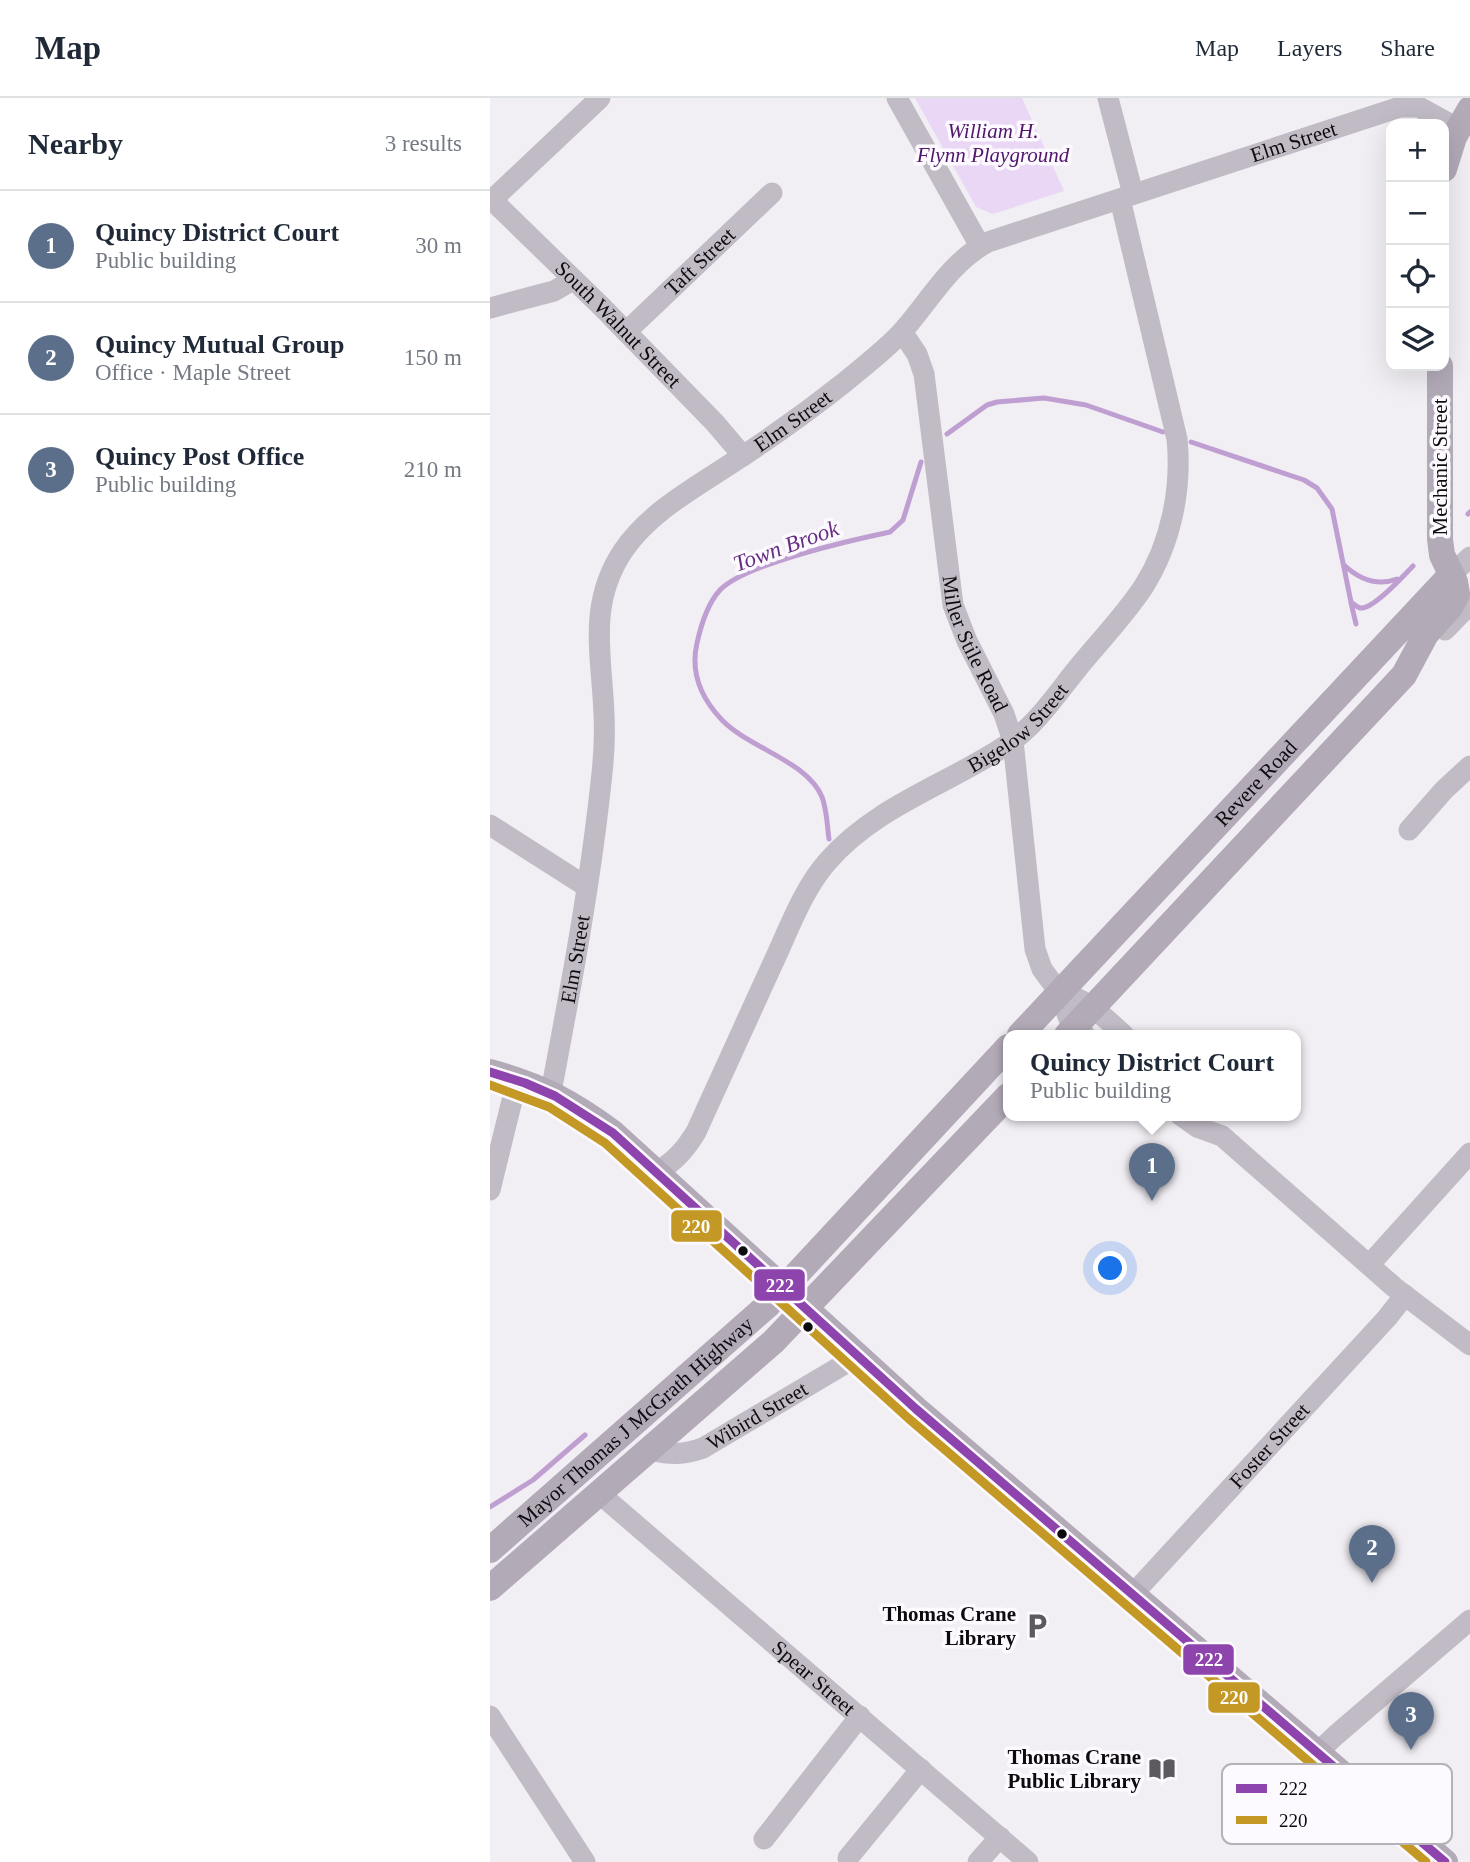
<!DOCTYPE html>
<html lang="en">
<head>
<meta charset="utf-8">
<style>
  :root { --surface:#fff; --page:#f2f2f3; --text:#1f2937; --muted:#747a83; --line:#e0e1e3; --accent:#5d5a5f }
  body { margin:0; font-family:Georgia,serif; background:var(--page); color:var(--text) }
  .controls { position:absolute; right:21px; top:21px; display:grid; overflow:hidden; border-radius:14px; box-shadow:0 7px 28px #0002 }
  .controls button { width:63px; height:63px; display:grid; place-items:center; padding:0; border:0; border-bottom:2px solid var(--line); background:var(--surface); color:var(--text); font:35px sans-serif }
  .you { position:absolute; left:621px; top:1171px; width:24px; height:24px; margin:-18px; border:5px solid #fff; border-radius:50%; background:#1a73e8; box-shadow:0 0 0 10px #1a73e833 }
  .badge { display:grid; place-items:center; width:46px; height:46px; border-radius:50%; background:var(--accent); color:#fff; font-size:23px; font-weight:700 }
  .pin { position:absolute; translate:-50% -58px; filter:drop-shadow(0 2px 4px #0008) }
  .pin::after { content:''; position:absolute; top:37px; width:24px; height:21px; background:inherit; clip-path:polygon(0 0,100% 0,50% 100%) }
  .popup { position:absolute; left:513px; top:932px; width:298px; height:91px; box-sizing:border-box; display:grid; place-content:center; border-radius:14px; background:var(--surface); filter:drop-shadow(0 2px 5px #0005); font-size:23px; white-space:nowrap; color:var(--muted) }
  .popup b { font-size:26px; color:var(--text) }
  .popup::after { content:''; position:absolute; left:50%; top:100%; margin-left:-14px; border:14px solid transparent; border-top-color:var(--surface) }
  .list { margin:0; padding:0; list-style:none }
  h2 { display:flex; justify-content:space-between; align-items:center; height:91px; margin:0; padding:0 28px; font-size:30px }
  h2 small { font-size:23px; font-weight:400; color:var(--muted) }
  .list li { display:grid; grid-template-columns:46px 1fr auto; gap:21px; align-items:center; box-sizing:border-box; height:112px; padding:0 28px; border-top:2px solid var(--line) }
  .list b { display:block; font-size:26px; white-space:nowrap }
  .list p { margin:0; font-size:23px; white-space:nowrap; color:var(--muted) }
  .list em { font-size:23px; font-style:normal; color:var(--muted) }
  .icon { flex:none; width:38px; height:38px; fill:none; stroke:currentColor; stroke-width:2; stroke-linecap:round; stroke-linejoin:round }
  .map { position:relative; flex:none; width:980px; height:1764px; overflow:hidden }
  header { display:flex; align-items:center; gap:42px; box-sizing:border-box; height:98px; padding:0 35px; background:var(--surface); border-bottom:2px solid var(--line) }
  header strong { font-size:33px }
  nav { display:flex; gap:38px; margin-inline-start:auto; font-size:24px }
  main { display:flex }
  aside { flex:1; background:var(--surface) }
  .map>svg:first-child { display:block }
</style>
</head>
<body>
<header>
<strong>Map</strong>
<nav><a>Map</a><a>Layers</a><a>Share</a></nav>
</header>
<main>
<aside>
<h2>Nearby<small>3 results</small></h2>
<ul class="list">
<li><span class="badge" style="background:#5c6f8a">1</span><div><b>Quincy District Court</b><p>Public building</p></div><em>30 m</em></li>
<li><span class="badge" style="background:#5c6f8a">2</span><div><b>Quincy Mutual Group</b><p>Office · Maple Street</p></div><em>150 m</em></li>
<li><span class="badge" style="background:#5c6f8a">3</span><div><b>Quincy Post Office</b><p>Public building</p></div><em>210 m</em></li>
</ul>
</aside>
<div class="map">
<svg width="980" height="1764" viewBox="0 0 980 1764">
  <rect width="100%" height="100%" fill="#f1eef4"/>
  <path fill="#e9d7f5" d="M425,0H532L574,93L503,116L486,109Z"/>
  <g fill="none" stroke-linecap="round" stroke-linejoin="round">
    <path stroke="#bf9fd1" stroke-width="5" d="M457,336L497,307L507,304L554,300L596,307L673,334
      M701,344L814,382L827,390L842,411L861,504C864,506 866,509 870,510C883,512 914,477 923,468
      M978,416L980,414
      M854,467C869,481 886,489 907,481
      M861,505L866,526
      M339,741C337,727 337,712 332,699C317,663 259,650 232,622C211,600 200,575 207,545C211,527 217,506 230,492C255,466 362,442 400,434L413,422L431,364
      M0,1409L43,1382L95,1337"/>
    <g stroke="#c1bbc6" stroke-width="21">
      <path d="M407,0L490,148"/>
      <path d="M618,0L643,96"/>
      <path id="s1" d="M0,100L113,210L225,325L253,358"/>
      <path d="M2,102L110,0"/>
      <path d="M0,210L64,193L83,182"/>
      <path id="s2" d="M136,234L282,95"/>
      <path id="s3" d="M412,234L427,256L434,276L463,507L477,543L514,616L523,643L545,851L552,871L569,894L579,921L595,937"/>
      <path d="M961,477L980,459"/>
      <path d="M955,532L980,506"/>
      <path d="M0,727L97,789"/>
      <path d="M919,732L954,692L980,668"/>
      <path d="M569,894C595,899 615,920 634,937"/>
      <path id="s4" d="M61,994C81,888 101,783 112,675C114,656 115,636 114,617C112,558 97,507 133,453C161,412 208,388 248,361C285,337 321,311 355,284C374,268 394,253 411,235C439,204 460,164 498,144L910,9H929L969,31"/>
      <path d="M690,1017L707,1029L732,1038L904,1189L980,1247"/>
      <path id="s5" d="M167,1074C185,1063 195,1052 206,1034C232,978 257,921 283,865C299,831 313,791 338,763C386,708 456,687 515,648C545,629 565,598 587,571C609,544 635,517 654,488C681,445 692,391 687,341L630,101"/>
      <path d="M0,1092L27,982"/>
      <path d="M880,1166L980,1055"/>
      <path id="s6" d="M161,1352C181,1357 193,1357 213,1350L368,1258"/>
      <path id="s7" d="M110,1396L538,1764"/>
      <path id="s8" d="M642,1497L897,1220L915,1197"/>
      <path d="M0,1618L95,1764"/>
      <path d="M827,1655L846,1637L980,1522"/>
      <path d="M274,1741L370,1618"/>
      <path d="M358,1760L431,1671"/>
      <path d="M488,1764L510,1739"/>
    </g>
    <g stroke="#b2aab7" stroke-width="26">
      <path d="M954,71L964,39L980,11"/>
      <path id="s9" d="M530,937L961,477"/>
      <path d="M577,937L914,577L936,536L961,508L967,496L965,484L952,457L950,441V268"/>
      <path d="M0,974C51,988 81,1004 123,1035L426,1311L955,1764"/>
      <path id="s10" d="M0,1452L278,1207L518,949"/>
      <path d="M0,1490L283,1244L518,998"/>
    </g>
    <g stroke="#fdfaff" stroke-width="14">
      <path id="bus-1" d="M0,974L35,985L65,998L123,1035L426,1311L955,1764"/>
    </g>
    <g stroke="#fdfaff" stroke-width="14">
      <path id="bus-2" d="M0,987L59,1009L115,1045L418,1320L936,1764"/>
    </g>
    <use href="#bus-1" stroke="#8e44ad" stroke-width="9"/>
    <use href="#bus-2" stroke="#c39825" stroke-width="9"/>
  </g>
  <defs>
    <g id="parking-bare" transform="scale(2.1)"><path d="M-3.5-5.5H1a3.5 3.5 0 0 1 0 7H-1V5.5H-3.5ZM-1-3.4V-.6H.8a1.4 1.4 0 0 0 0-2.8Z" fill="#5d5a5f" stroke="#fdfaff" stroke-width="2.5" paint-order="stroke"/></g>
    <g id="library-bare" transform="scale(2.1)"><path d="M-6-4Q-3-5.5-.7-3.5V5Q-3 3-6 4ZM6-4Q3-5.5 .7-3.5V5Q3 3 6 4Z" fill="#5d5a5f" stroke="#fdfaff" stroke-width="2.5" paint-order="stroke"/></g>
  </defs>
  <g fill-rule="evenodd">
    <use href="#parking-bare" x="547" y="1528"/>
    <use href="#library-bare" x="672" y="1671"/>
  </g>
  <g fill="#0e0b0f" stroke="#fdfaff" stroke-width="2.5">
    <circle cx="253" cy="1153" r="6"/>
    <circle cx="318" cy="1229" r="6"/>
    <circle cx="572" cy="1436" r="6"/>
  </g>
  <g text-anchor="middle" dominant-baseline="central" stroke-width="7" stroke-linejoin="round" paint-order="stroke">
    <g font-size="21" font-style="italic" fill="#4f166a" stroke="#fdfaff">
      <text x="503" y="33">William H.<tspan x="503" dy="24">Flynn Playground</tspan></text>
    </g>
    <g font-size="21" fill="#0e0b0f" stroke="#fdfaff">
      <text stroke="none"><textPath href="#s4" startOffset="1353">Elm Street</textPath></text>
      <text stroke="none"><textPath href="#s2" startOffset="102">Taft Street</textPath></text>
      <text stroke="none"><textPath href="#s1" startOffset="180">South Walnut Street</textPath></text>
      <text stroke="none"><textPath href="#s4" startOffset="765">Elm Street</textPath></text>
      <text transform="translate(950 369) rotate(-90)">Mechanic Street</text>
      <text stroke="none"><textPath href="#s3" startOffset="324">Miller Stile Road</textPath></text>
      <text stroke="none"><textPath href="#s5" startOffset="592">Bigelow Street</textPath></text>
      <text stroke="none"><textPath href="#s9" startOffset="345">Revere Road</textPath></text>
      <text stroke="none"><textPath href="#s4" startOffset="135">Elm Street</textPath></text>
      <text stroke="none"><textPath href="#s6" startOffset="116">Wibird Street</textPath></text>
      <text stroke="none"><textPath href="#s10" startOffset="194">Mayor Thomas J McGrath Highway</textPath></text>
      <text stroke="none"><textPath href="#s8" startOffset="203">Foster Street</textPath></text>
      <text stroke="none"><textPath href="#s7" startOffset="282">Spear Street</textPath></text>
    </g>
    <g font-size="21" font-weight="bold" fill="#0e0b0f" stroke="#fdfaff" text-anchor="end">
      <text x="526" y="1516">Thomas Crane<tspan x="526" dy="24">Library</tspan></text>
      <text x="651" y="1659">Thomas Crane<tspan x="651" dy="24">Public Library</tspan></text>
    </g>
    <g font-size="23" font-style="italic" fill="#652e81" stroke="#fdfaff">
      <text transform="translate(296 448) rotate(-20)">Town Brook</text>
    </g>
  </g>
  <rect x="732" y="1666" width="230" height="80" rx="10" fill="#fdfaff" stroke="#b5b2b7" stroke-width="2"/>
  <rect x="746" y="1686" width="31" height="9" fill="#8e44ad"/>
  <rect x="746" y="1718" width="31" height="8" fill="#c39825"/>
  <g font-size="19" fill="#0e0b0f">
    <text x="789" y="1697">222</text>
    <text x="789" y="1729">220</text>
  </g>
  <g stroke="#fdfaff" stroke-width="2.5">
    <rect x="180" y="1111" width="53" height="34" rx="7" fill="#c39825"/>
    <rect x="263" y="1170" width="53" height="34" rx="7" fill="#8e44ad"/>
    <rect x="692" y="1545" width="53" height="33" rx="7" fill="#8e44ad"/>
    <rect x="717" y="1583" width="54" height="33" rx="7" fill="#c39825"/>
  </g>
  <g font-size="19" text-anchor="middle" font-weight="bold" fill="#fff">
    <text x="206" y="1135">220</text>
    <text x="290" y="1194">222</text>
    <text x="719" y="1568">222</text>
    <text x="744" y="1606">220</text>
  </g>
</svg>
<div class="controls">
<button>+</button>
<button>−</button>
<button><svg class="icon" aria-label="locate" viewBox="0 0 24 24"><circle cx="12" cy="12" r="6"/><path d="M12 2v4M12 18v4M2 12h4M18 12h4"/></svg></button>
<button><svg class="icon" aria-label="layers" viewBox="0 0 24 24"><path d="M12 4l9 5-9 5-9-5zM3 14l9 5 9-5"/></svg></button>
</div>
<div class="you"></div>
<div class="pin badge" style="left:662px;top:1103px;background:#5c6f8a">1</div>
<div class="popup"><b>Quincy District Court</b>Public building</div>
<div class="pin badge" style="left:882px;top:1485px;background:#5c6f8a">2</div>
<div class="pin badge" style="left:921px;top:1652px;background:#5c6f8a">3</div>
</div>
</main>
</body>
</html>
